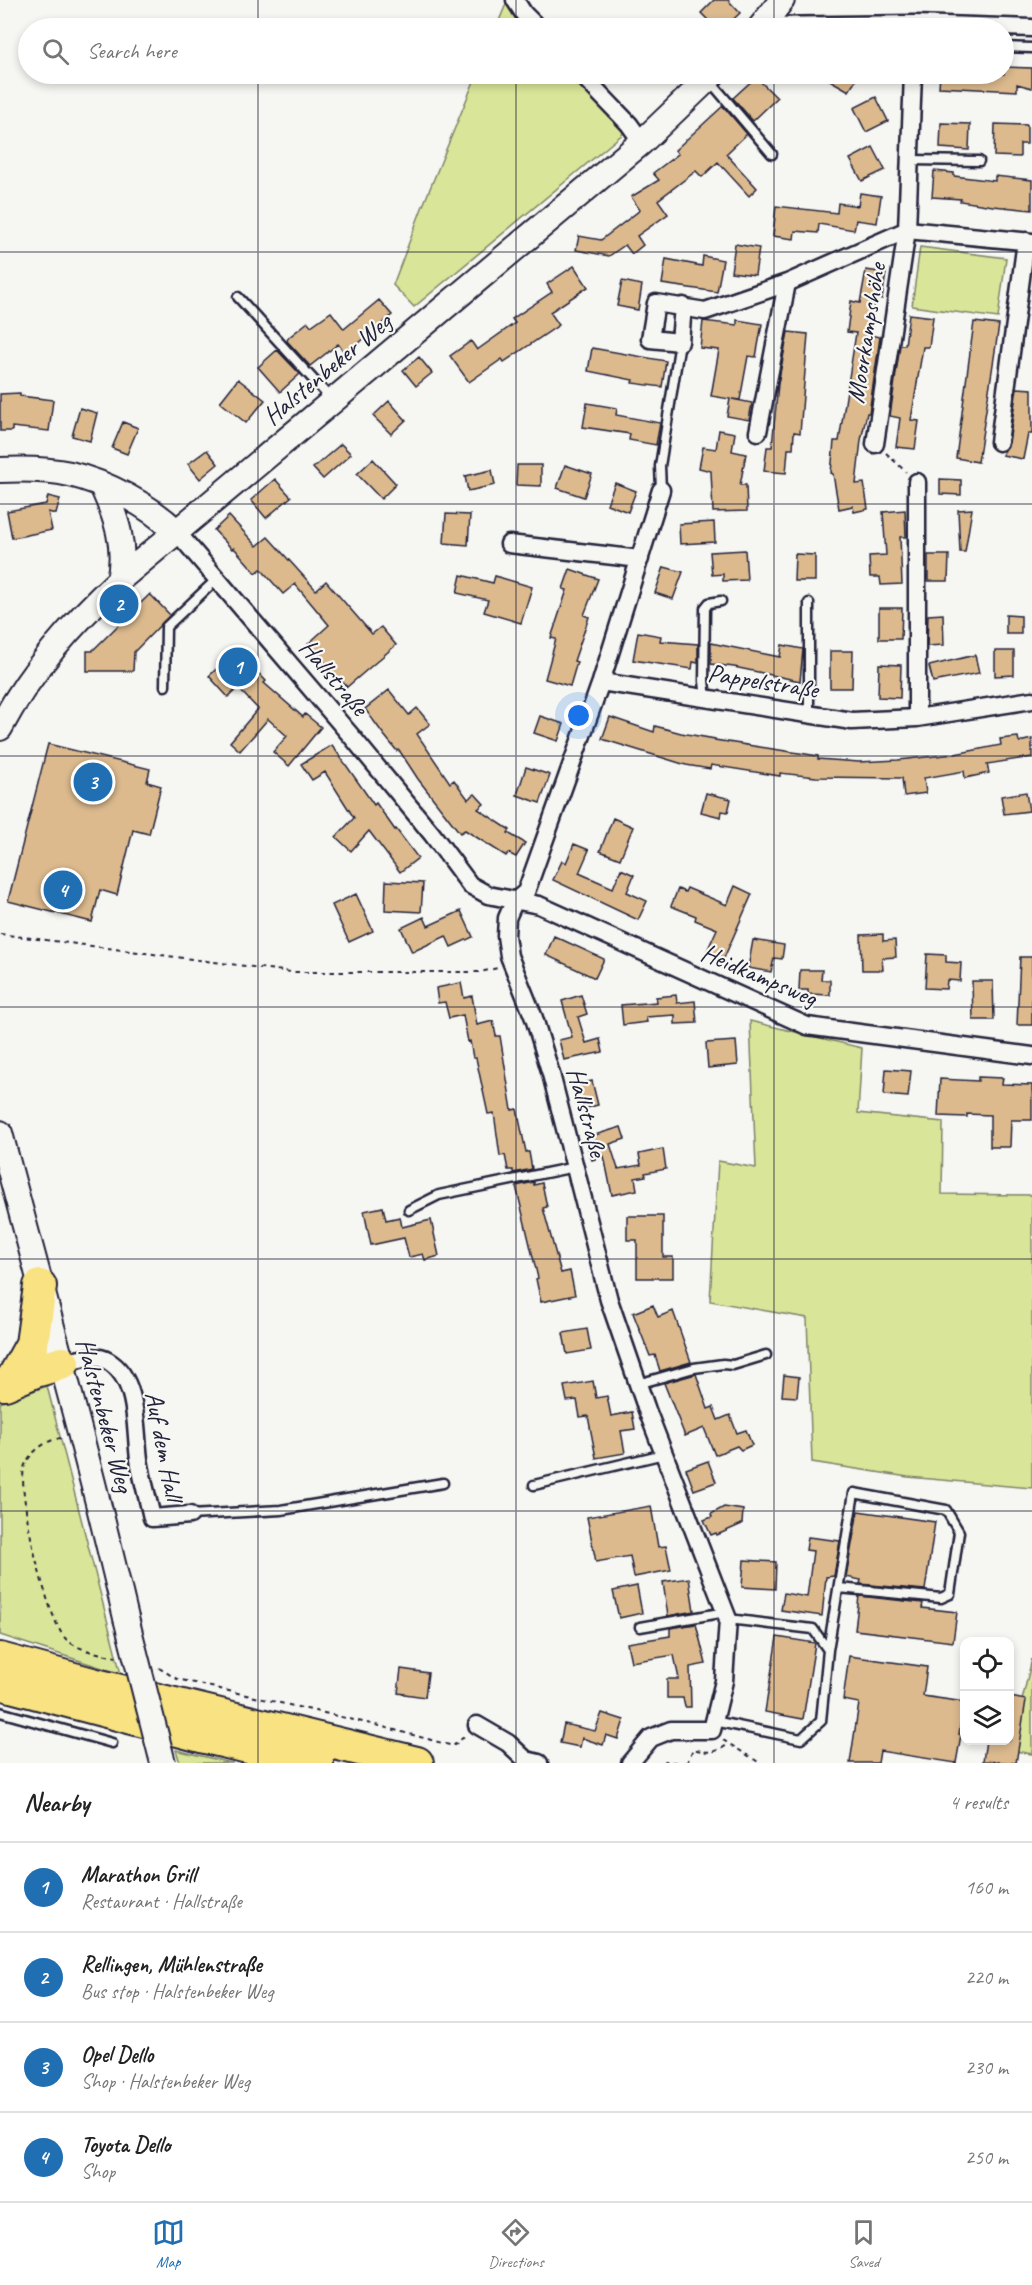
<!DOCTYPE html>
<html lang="en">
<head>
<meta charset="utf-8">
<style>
  :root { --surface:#fff; --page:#f6f6f6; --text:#222; --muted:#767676; --line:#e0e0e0; --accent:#1f6fb2 }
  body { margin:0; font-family:Caveat,sans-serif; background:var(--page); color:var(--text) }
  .controls { position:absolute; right:18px; bottom:18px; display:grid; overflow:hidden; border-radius:12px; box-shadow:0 3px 9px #0003 }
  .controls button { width:54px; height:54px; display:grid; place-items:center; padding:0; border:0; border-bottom:2px solid var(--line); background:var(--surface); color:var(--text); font:30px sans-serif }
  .you { position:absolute; left:579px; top:716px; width:21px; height:21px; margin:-15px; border:4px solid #fff; border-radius:50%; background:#1a73e8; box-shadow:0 0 0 9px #1a73e833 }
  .badge { display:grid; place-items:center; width:39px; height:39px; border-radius:50%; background:var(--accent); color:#fff; font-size:20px; font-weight:700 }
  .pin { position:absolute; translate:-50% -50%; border:3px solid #fff; box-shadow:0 2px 6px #0006 }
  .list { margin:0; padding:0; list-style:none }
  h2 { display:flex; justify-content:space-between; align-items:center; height:78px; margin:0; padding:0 24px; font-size:26px }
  h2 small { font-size:20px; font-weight:400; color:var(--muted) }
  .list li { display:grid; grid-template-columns:39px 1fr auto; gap:18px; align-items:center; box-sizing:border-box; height:90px; padding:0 24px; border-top:2px solid var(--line) }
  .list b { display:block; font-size:22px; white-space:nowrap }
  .list p { margin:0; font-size:20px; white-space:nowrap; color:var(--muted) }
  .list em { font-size:20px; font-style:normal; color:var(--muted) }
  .icon { flex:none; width:33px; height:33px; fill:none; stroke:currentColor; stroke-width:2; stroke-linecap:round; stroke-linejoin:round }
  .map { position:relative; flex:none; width:1032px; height:1763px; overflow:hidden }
  .search { position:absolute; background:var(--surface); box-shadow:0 3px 9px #0003; left:18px; right:18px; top:18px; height:66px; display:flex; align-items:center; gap:15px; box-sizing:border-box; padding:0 21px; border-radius:33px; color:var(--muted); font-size:22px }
  .sheet { height:438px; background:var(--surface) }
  nav { display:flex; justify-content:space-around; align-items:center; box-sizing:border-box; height:84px; border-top:2px solid var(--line); background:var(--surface); font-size:16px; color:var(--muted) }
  nav a { display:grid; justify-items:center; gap:3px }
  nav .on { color:var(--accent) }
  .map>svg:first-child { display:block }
</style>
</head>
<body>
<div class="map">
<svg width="1032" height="1763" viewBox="0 0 1032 1763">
  <rect width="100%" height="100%" fill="#f6f6f2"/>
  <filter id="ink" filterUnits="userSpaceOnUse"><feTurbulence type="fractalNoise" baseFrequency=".0167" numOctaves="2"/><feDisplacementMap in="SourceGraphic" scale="12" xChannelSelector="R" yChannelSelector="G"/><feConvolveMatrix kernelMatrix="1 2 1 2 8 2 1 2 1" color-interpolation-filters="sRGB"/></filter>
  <g filter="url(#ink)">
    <path fill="#d9e598" stroke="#7e846a" stroke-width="1.5" d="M506,4L528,28H496Z
      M477,74H569L624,133L414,307L393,285L422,208Z
      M920,247L1006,258L998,318L912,306Z
      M750,1021L862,1048L858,1113L943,1122L942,1194L1032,1195V1488L908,1477L812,1462L807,1318L710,1301L718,1161L756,1168Z
      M47,1386L121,1674L0,1635V1403Z
      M1032,1659V1754L1010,1750Z
      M176,1750L227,1762L233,1763H180Z"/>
    <path fill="#dcba8e" stroke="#22223b" stroke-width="1.5" d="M714,0H728L740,13L724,28H716L701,13Z
      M1004,67L1032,68V88L1017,84V91L939,87L940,74H1004Z
      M819,74H860L849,91Z
      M756,77L777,98L753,121L733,98Z
      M876,97L888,121L866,132L854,108Z
      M723,106L747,134L726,154L757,188L749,196L718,162L702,177L696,171L658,200L668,214L637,236L643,245L632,254L625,245L609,256L576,250L579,236L601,240L640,210L631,197L659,180L653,173L678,154L675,150Z
      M941,123L970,124L969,150L940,148Z
      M995,124L1027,125V144H1020V157L994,156Z
      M873,147L885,170L862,181L850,159Z
      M934,171L954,173V176L995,181V176L1032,180V210L993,206L960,201L961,199L932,197Z
      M860,193L881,196L877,223L856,220L854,230L819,224L818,233L795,231L794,239L773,236L776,206L837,213L838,203L858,206Z
      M735,244L759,248L755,275L731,272Z
      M703,256L723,260L717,292L662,284L666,259L702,266Z
      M574,266L588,287L550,312L559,325L504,362L502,359L469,382L450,356L471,341L477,350L515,323L512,319L552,292L547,284Z
      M866,270L886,273L882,299L875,298L870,335L880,337L869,413H867L861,440L856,484L864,483L868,509L854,512L853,506L839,509L833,474L831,473L834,441H839L856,333L847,332L851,301L860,303Z
      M622,281L642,285L638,310L617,306Z
      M379,300L392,315L346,354L338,344L310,366L287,341L288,338L308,322L311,326L331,312L344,329Z
      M909,314L933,317L929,347H923L911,420L919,421L915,449L896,447L900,418L890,416L900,345H905Z
      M737,320L762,324L756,357L748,356L740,400L732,399L752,403L749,420L727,416L730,399L711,396L719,350L700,348L703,321L737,325Z
      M974,322L999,325L978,462L956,458Z
      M788,332L808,334L800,433L794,432L793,449H788L786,473L764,471L767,447H772L778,384Z
      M592,348L666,361L662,387L632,383L633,380L588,371Z
      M277,350L300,374L280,392L258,367Z
      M419,357L432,373L416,386L403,370Z
      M238,379L265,400L246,423L220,402Z
      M1017,388L1032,389V434H1028L1023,459L1002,455L1009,443Z
      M20,393V396L53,400L49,431L12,427V431H0V394Z
      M389,401L406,420L391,434L373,416Z
      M587,403L617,408L616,415L660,423L656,445L629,440L630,434L583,427Z
      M80,408L97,413L90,441L72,436Z
      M123,422L138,428L127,454L112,448Z
      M719,430L735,433L732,451L746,454L740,485H746L747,511L713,512L711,471L699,468L703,447L716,449Z
      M341,444L351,454L323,479L313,468Z
      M207,450L218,464L200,479L188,464Z
      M373,459L396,484L381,499L357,474Z
      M517,465H541V486L516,485Z
      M565,465L592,474L584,497L557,488Z
      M492,470L495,485L468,491L465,476Z
      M275,479L291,497L266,518L251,500Z
      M940,479L961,480V495L940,494Z
      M615,483L636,491L628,512L607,504Z
      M48,496L60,499L56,514L48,512L52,530L12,538L7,511L46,504Z
      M972,509L965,552H960L958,510Z
      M905,510L906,537H900L902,584L881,585L880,577H870L869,556L886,555L883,512Z
      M446,514L470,515L468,545L444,543Z
      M229,516L257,546L268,537L316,590L326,581L372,634L381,627L396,645L347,687L308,644L329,625L295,584L283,594L261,569L256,573L234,548L232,549L214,530Z
      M714,522L715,542L680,544L679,524Z
      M745,550L747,580L723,581V574L712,575L710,552Z
      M795,554L815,555V581H794Z
      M928,555H949L948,581H928Z
      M664,567L683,572L673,599L655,593Z
      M570,569L598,579L584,615L589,617L574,661L577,662L570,686L545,679L556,639L551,638L567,590L563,589Z
      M461,575L493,583L495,576L532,587L521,623L484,612L488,600L457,593Z
      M150,594L170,615L134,652L133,671H87V651H92Z
      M879,608H902L901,639H879Z
      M943,614L944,645L927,646L928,615Z
      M1006,615L1021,616V634H1006Z
      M638,632L661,636L660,641L698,644V663L693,662L692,669L633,660Z
      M711,643L780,657L782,645L803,649L800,681L734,667L711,664Z
      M236,650L266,681L264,683L303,717L305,714L321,727L289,766L273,752L287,736L268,719L240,751L230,742L258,709L238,688L228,697L209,676Z
      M830,651H853L852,688H830Z
      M995,651H1014V675L995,676Z
      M975,655L979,673L933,682L929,666Z
      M879,664L901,665L900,698L878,697Z
      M389,690L409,715L417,708L430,724L417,734L450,783L454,780L468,799L475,794L484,804L478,809L510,830L508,833L525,843L516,857L508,853L506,856L465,830L460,833L418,779L399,750L397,751L384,735L365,709Z
      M540,716L564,724L558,741L534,733Z
      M610,717L654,732L655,726L681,733L715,739V740L818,756V759L859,762L898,760L955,754L1001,745L1000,739L1018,737L1019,742L1032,739V757L987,764L989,773L965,778L964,771L924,778L926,793L904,796L902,778L816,777L780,773V776L711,765L710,769L686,765L602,739Z
      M48,744L150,769L147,782L161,786L149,834L133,830L117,895L100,890L92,922L8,901Z
      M332,745L374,805L376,803L395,830L396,829L418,858L400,872L369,831L351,851L336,837L354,818L325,772L312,780L301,764Z
      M526,767L550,775L540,803L517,795Z
      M1026,792L1029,811L1004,814L1001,796Z
      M706,793L731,799L728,812L722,811L721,817L701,812Z
      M613,818L633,827L620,859L600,851Z
      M574,844L589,850L579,873L613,888L621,869L634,875L627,892L647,901L638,920L553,880L562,861L566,863Z
      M386,881L423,883L421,912L385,910Z
      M735,886L752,894L724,958L707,951L717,929L695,920L696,916L671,906L678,889L685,892L687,888L727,905Z
      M356,894L373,931L349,942L332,905Z
      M461,911L473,937L451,947L446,936L412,952L401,928L424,917L428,926Z
      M883,934V941L895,940L896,957L882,958L883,970H862L861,935Z
      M554,936L604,959L595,978L546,955Z
      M753,940L784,945L782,959L774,958L771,972L748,968Z
      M927,954L946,955V962L961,963L960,981L947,980L946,989L925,988Z
      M1020,957H1032V1025H1017Z
      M800,970H822L821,980H830V995L808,994V990H799Z
      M972,981H993L994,1020H973Z
      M461,983L464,998L472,996L477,1025L493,1021L496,1036H500L512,1110L517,1109L526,1152H529L532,1169L513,1173V1170H508L505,1155L500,1156L494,1113L488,1114L476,1058H473L470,1041L468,1042L463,1015L449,1018L445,1002L438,1003L436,988Z
      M581,995L587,1014L578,1017L586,1043L600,1039L603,1052L564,1060L559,1040L572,1037L562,1001Z
      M676,995L677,1003L695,1001L697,1023L675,1024V1015L646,1017L647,1022L623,1025L621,1005L657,1002L656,997Z
      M736,1041L738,1065L708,1068L706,1043Z
      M886,1069L911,1071L908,1097L884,1095Z
      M978,1077L1003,1078L1002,1084L1032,1085V1120H1011L1010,1147H990V1115L967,1114V1117L938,1116L940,1079L978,1081Z
      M592,1081L598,1105L579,1110L573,1086Z
      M621,1127L625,1139L610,1144L618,1169L641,1165L639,1154L663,1149L666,1169L645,1173L646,1176L635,1178L637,1190L612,1195L604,1156L592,1160L585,1138Z
      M534,1182V1185L542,1183L547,1207L543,1208L561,1273L570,1271L575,1295L541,1302L536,1279L538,1278L516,1186Z
      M383,1207L386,1220L400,1217L402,1227L431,1220L439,1256L425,1260L423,1254L409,1257L404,1238L371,1245L364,1211Z
      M627,1216H663V1257H673V1278H637V1240H627Z
      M653,1305L658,1317L673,1311L691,1362L660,1371L655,1355L650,1356L633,1313Z
      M587,1329L591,1350L567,1354L563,1333Z
      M696,1374L708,1409L713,1407L718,1420L730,1415L737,1433L746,1430L752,1445L741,1450L737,1446L715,1455L704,1428L685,1436L664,1383Z
      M784,1375L799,1377L797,1397L782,1396Z
      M593,1381L596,1398L607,1396L611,1416L632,1412L635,1429L621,1431L625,1453L596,1458L588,1416L580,1417L577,1400L567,1401L564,1386Z
      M708,1461L716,1482L694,1490L686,1469Z
      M651,1506L658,1547L666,1546L671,1570L634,1577L630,1556L596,1562L587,1517Z
      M724,1507L743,1510L742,1524L717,1535L716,1533L711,1535L704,1520L712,1517L711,1514Z
      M858,1511L935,1522L925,1590L860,1584L861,1580L846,1577Z
      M808,1537L840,1541L834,1576L826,1577L822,1616L781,1610L784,1593L807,1597L813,1551L806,1550Z
      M744,1560L776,1562L775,1589L742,1587Z
      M689,1578L694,1611L668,1616L663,1582Z
      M637,1586L642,1613L619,1618L613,1591Z
      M859,1596L923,1603L922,1608L957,1612L953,1642L855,1630Z
      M696,1624L706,1664L690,1667L691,1707H685L683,1698H667V1679H679L674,1655L631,1662L627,1643L670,1636V1628Z
      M777,1637L815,1643L803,1719L765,1712Z
      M849,1656L927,1667L923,1696L964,1702L959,1734L961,1735L956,1763L880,1751L878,1763H850L859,1703L843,1700Z
      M401,1669L428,1673L425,1697L398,1693Z
      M1010,1697L1026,1700L1016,1763L983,1761L986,1740H1010Z
      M602,1713L624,1720L618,1739L606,1735L603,1745L582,1738L580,1747L560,1743L564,1724L595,1731Z"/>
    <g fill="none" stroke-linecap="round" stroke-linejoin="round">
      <g stroke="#22223b" stroke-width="13">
        <path id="lane" d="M1004,47L1032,48
          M710,81L772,154
          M910,160L979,161
          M238,297L331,399
          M661,490L660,466L680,342
          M165,686L166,627L217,579
          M706,698L704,681L705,608L709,603L721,601
          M809,714V603
          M409,1210L439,1195L575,1167
          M638,1384L694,1368L723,1364L733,1365L766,1355
          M534,1485L664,1454
          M190,1515L281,1510L443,1483
          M640,1627L726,1612
          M828,1650L854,1493L946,1510L959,1532L950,1594L941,1598L839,1588
          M0,1712L112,1743
          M714,1721L801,1739L821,1721L828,1650L813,1629L728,1619"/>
      </g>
      <g stroke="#22223b" stroke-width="21">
        <path id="street" d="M515,0L524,14L538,28
          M762,26L915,24L1032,28
          M581,74L629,124L642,142
          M683,306L680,342L650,339L656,303L705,311L787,283L907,230L913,74
          M758,432L787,283
          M999,442L1026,241
          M875,444L907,230L1032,242
          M176,531L353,738L432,834L470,885L488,895L539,905L807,1026L1032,1056
          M509,544L640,559
          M601,682L852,721L917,718L1032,700
          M917,718V482
          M63,1363C78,1360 94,1353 108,1361C139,1379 135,1430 139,1459C142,1479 148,1499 152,1518L190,1515
          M477,1725L508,1743L526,1760L539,1763
          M630,1763L651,1738L671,1730H712L724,1681L728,1619L647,1410L609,1300L551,1074L534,1018L509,956L506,936L507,918L514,902L526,892L601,682L661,490"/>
      </g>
      <g stroke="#22223b" stroke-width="28">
        <path id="secondary" d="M760,28L782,0
          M0,470C23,469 47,469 70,474C108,483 148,505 176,531
          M102,486C116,517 127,546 119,580
          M0,728C30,671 72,624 119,580L642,142L713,74
          M0,1133C43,1295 88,1455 126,1618"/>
      </g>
      <g stroke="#22223b" stroke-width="36">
        <path id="highway" d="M12,1380L32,1344L40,1286
          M5,1384L35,1371L63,1363
          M0,1659L96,1685L417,1763
          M0,1683L205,1737L317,1763"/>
      </g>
      <path stroke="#22223b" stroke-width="2" stroke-dasharray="4.5 4.5" stroke-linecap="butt" d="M886,453L906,472
        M0,934L291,972H480L498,968
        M61,1438C47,1440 31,1451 25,1465C15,1488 47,1619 65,1638C77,1651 100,1653 116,1657
        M159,1668L177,1679L380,1726L453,1746L466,1735
        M723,1740L760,1763
        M664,1763L665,1761L680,1763
        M687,1763L693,1749C707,1753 716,1753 727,1745"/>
      <use href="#lane" stroke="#f6f6f2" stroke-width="8"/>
      <use href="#street" stroke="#f6f6f2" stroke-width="16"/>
      <use href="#secondary" stroke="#f6f6f2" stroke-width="24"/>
      <use href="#highway" stroke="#f8e281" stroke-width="32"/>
      <g stroke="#22223b" stroke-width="28" stroke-linecap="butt">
        <path id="secondary-bridge" d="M126,1618L163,1763"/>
      </g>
      <use href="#secondary-bridge" stroke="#f6f6f2" stroke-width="24"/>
    </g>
  </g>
  <path fill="none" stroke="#22223b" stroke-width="1.5" stroke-opacity="0.55" d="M258,0V28M516,0V28M774,0V28M258,74V1763M516,74V1763M774,74V1763M0,252H1032M0,504H1032M0,756H1032M0,1007H1032M0,1259H1032M0,1511H1032"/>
  <g text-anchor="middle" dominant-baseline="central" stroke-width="4.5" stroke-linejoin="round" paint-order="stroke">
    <g font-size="26" fill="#22223b" stroke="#f6f6f2">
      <text transform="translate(866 333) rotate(-81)">Moorkampshöhe</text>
      <text transform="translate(327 369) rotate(-40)">Halstenbeker Weg</text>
      <text transform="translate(334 677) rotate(50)">Hallstraße</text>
      <text transform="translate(763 681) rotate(9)">Pappelstraße</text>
      <text transform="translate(759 975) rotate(23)">Heidkampsweg</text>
      <text transform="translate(587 1112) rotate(75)">Hallstraße</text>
      <text transform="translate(105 1415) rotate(75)">Halstenbeker Weg</text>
      <text transform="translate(164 1446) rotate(79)">Auf dem Hall</text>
    </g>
  </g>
</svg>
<div class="controls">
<button><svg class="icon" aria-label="locate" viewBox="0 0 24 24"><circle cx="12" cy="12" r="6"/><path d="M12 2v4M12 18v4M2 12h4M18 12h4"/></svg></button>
<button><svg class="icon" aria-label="layers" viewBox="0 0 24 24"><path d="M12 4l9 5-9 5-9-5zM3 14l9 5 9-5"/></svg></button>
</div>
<div class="you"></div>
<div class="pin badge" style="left:238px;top:667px">1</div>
<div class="pin badge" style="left:119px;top:604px">2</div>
<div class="pin badge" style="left:93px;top:782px">3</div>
<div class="pin badge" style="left:63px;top:890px">4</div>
<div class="search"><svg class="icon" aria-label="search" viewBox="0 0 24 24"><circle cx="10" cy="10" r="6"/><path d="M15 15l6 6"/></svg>Search here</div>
</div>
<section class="sheet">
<h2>Nearby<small>4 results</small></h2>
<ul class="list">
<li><span class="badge">1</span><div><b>Marathon Grill</b><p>Restaurant · Hallstraße</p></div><em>160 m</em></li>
<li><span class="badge">2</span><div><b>Rellingen, Mühlenstraße</b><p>Bus stop · Halstenbeker Weg</p></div><em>220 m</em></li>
<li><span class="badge">3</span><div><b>Opel Dello</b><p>Shop · Halstenbeker Weg</p></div><em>230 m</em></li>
<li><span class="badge">4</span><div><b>Toyota Dello</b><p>Shop</p></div><em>250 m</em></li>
</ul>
</section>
<nav>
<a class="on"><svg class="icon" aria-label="map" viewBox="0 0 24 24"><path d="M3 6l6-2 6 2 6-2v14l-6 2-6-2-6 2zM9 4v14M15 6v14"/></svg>Map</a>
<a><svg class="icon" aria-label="directions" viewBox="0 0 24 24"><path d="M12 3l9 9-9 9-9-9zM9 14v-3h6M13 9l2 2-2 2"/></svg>Directions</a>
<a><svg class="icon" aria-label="saved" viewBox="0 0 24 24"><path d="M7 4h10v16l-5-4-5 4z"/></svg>Saved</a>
</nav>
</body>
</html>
